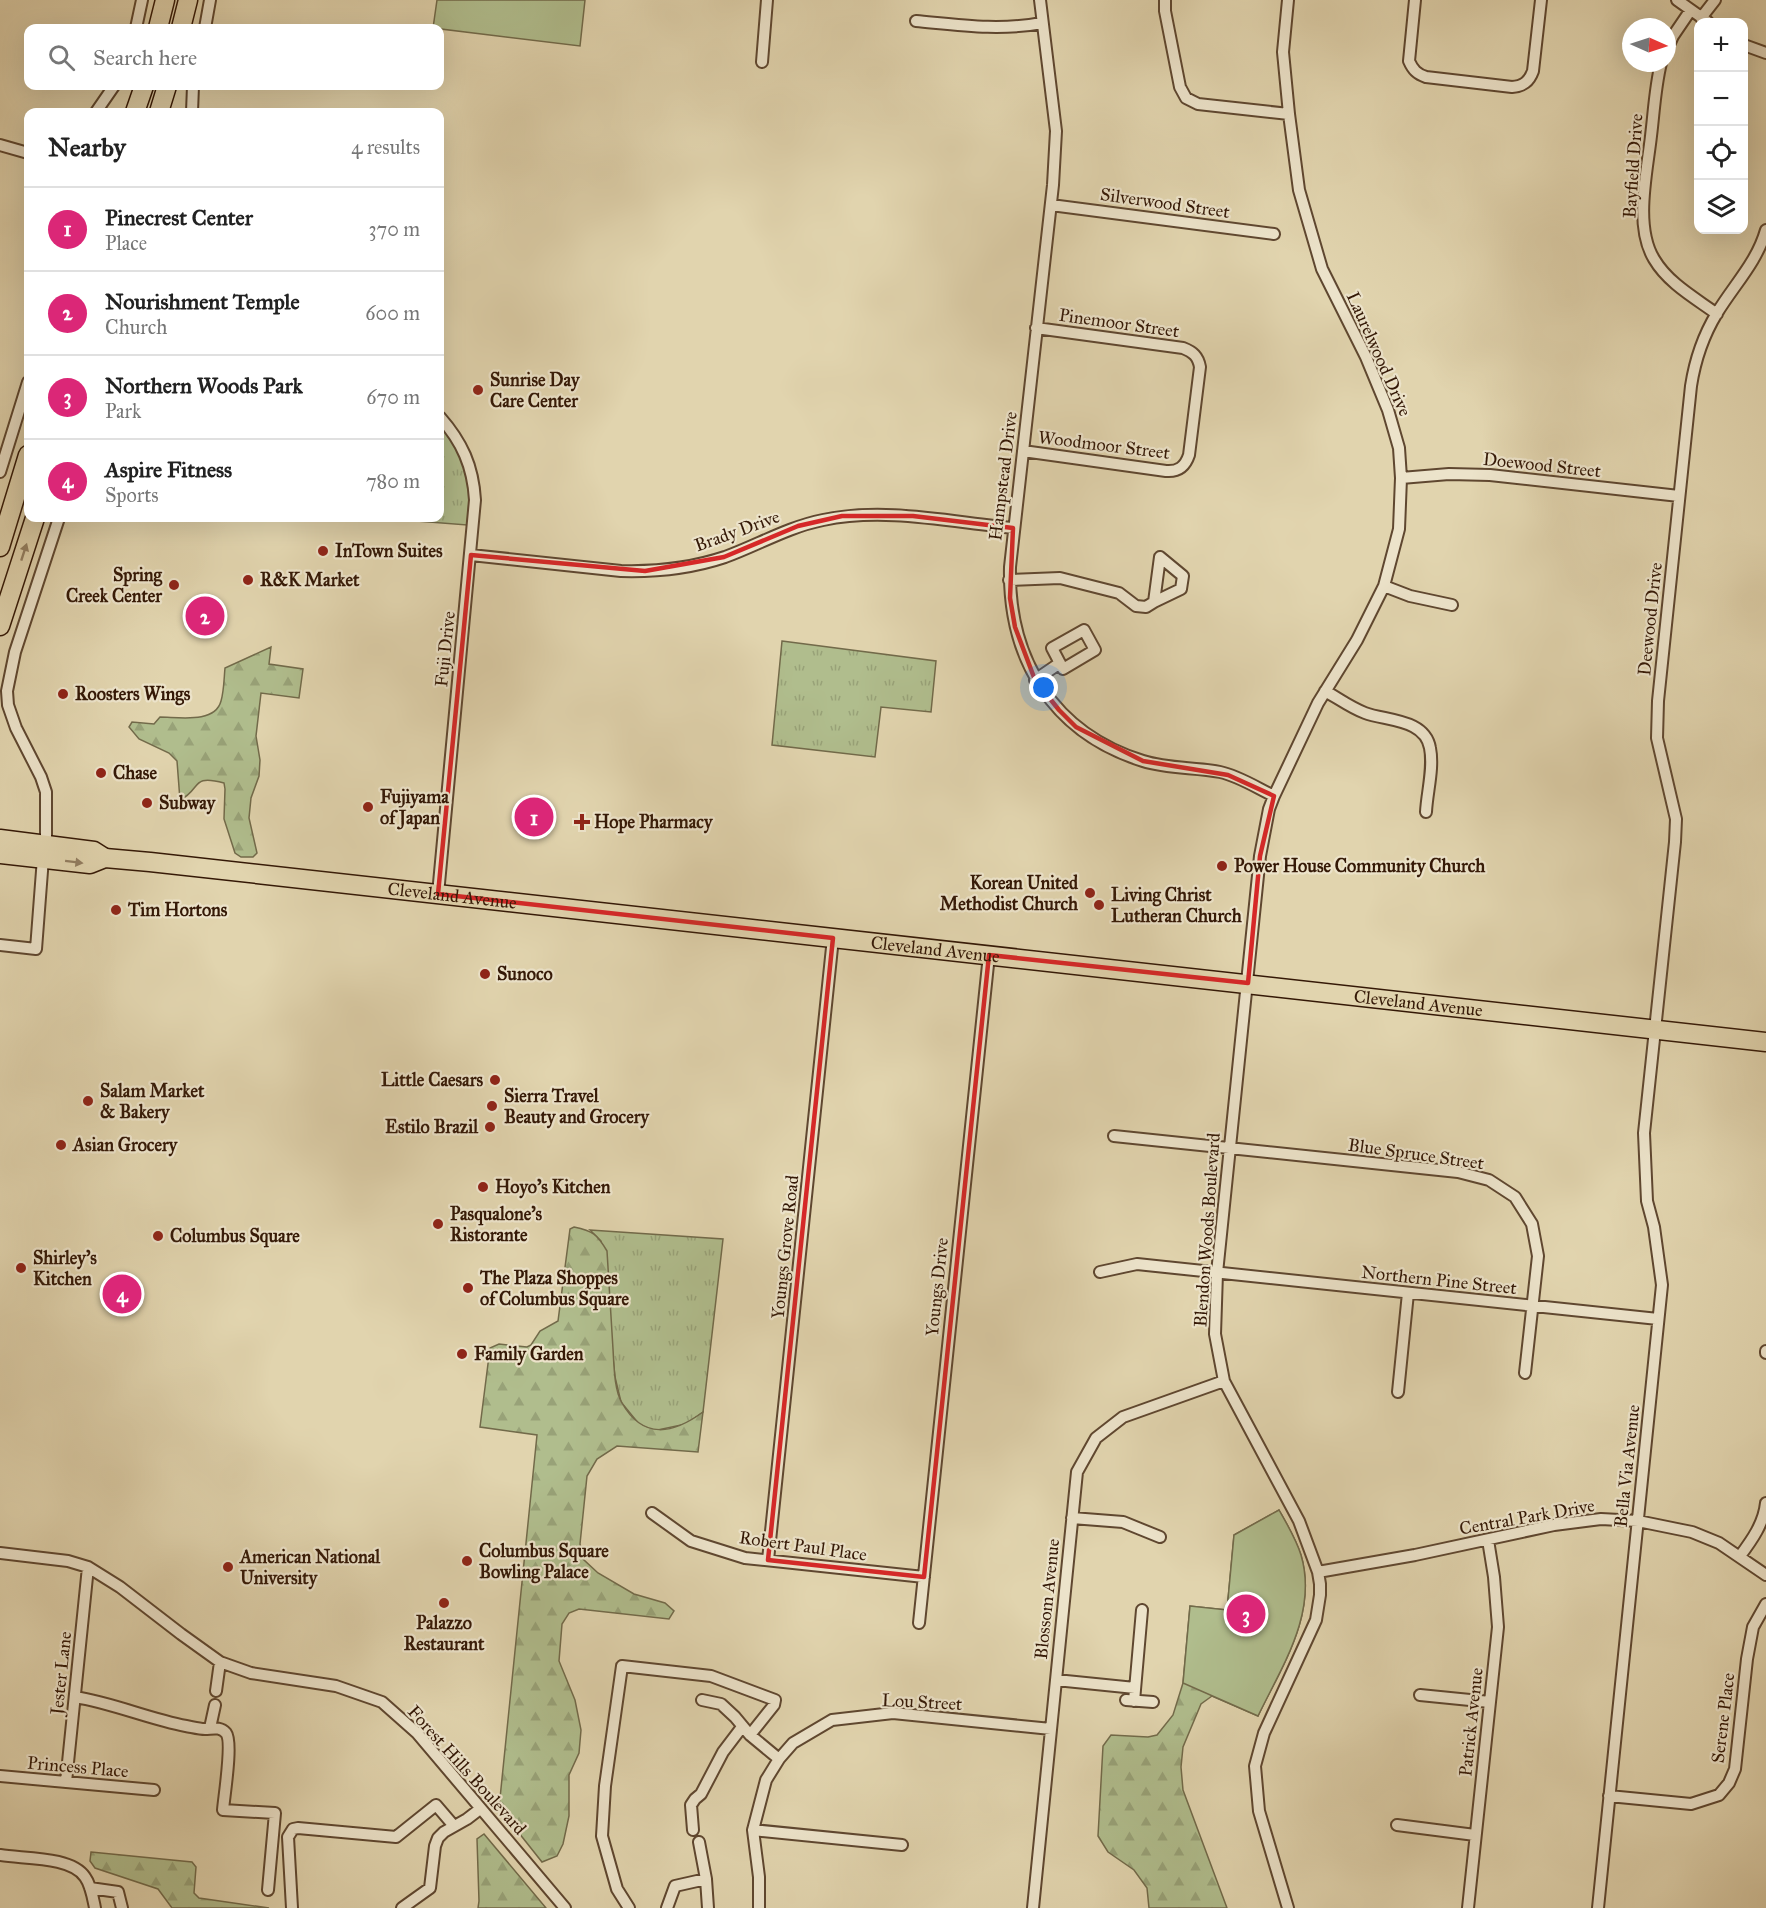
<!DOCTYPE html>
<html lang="en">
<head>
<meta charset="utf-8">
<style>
  :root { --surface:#fff; --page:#f2f2f2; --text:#222; --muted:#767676; --line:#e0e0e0; --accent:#db2777 }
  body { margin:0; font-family:"IM FELL Great Primer",serif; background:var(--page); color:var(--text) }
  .controls { position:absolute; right:18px; top:18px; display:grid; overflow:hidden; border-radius:12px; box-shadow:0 6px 24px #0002 }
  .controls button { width:54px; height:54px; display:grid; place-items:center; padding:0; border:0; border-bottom:2px solid var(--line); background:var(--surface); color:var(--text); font:30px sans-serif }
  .compass { position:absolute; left:1622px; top:18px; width:54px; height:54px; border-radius:50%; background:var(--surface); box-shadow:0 6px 24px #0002; rotate:93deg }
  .you { position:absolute; left:1044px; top:688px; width:21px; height:21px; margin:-15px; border:4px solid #fff; border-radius:50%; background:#1a73e8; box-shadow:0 0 0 9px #1a73e833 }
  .badge { display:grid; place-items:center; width:39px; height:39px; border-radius:50%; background:var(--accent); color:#fff; font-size:20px; font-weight:700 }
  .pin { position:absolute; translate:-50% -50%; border:3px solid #fff; box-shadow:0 2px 6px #0006 }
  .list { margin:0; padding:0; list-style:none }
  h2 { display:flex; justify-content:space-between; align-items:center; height:78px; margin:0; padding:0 24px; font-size:26px }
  h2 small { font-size:20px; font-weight:400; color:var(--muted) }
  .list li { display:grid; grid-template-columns:39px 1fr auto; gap:18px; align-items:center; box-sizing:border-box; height:84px; padding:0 24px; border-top:2px solid var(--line) }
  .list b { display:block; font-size:22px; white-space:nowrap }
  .list p { margin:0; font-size:20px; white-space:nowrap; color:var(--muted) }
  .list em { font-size:20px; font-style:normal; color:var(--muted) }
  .icon { flex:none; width:33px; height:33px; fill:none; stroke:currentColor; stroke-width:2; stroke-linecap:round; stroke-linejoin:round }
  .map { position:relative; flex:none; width:1766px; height:1908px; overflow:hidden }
  .search { position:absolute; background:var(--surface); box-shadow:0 6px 24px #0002; left:24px; top:24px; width:420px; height:66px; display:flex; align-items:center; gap:15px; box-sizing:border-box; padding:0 21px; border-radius:12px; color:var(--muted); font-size:22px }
  .panel { position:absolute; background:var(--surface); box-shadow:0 6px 24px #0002; left:24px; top:108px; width:420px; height:414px; border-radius:12px }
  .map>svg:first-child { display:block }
</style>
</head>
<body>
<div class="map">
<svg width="1766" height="1908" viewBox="0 0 1766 1908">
  <defs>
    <pattern id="grass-tufts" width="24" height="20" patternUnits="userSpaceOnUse" patternTransform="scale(1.5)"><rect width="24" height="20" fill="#b0bd8d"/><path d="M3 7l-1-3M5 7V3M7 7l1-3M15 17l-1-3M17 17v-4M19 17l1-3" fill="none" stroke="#98a278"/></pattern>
    <pattern id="forest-firs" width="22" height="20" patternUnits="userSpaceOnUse" patternTransform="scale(1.5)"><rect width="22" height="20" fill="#b0bd8d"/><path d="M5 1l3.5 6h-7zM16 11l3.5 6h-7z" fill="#98a278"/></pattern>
  </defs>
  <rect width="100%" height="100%" fill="#e1d4ae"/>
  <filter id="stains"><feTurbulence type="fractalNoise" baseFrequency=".00333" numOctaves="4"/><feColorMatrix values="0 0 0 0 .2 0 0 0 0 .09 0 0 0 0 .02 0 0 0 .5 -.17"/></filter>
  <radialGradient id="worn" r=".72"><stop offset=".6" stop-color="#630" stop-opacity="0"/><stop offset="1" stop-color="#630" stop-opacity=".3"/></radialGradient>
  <path fill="url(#grass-tufts)" stroke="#726a4a" stroke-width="1.5" d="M440,425C453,440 464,461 468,481C471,495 468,511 467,525L378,518H440Z
    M782,641L936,661L931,712L881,707L875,757L772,745Z
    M590,1230L723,1239L703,1412L686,1424L653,1431L639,1424L621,1402L615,1377L601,1241Z"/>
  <path fill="url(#forest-firs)" stroke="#726a4a" stroke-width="1.5" d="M271,647L269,664L303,669L299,698L261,693L256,736L260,760L259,776L251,798L249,818L257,853L253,857H241L235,853L224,819L225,789L224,783C190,774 202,789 180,800L177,761L169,753L139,739L129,727L132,722L154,724L160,717C178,717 215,724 221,701C224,691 224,678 225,668Z
    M574,1227C593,1231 597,1234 607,1251C609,1284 611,1316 613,1349C614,1364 614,1390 622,1403C643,1440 673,1434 703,1412L698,1452L617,1446L597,1459L587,1476L580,1544L583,1559L598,1573L634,1594L665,1603L674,1611L669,1619L579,1609L569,1613L562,1624L559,1661L575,1700L581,1730L579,1753L569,1775V1816L563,1844L557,1856L542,1862L499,1808L537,1435L480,1427L490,1348L499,1344L527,1347L531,1345L540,1331L558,1321L570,1229Z
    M1279,1510C1287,1524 1296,1539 1301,1555C1318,1613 1282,1666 1258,1716L1212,1696L1201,1704L1183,1747L1181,1767L1183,1790L1227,1908H1149L1147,1888L1134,1870L1108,1852L1098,1836L1103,1746L1111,1735L1148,1737L1157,1735L1173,1715L1183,1683L1190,1606L1227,1610L1234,1535Z
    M484,1834L546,1908H478L479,1901L477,1839Z
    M91,1852L192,1862L196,1867L194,1893L199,1898L269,1908H172L158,1889L95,1868L90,1861Z"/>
  <path fill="#b0bd8d" stroke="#726a4a" stroke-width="1.5" d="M437,0H585L580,46L433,28Z
    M1279,1510C1287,1524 1296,1539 1301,1555C1318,1613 1282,1666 1258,1716L1183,1683L1190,1606L1227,1610L1234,1535Z"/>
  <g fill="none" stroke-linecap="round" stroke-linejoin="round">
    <g stroke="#5f4730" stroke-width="14">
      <path id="minor" d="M1040,0L1056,131L1053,185L1010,567C1008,659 1053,733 1143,761C1168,769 1195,767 1220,772C1239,776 1257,788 1274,796
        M1165,0V11L1180,87L1186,98L1198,104L1289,114
        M1288,0L1283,52L1289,114L1299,190L1322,269L1366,357L1388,410L1399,448L1401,478L1399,529L1384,586L1357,640L1318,703L1274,796L1269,809L1260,856L1217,1273L1215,1334L1224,1381L1299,1521L1318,1572L1320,1584V1595L1316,1620L1264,1733L1255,1766L1259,1811L1288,1908
        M1415,0L1409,61C1413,70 1417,74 1426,77L1512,87C1523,86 1529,82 1533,71L1541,0
        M1677,0L1708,22
        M1701,18L1715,0
        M916,21C959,25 999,31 1042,23
        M136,28L142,0
        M205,28L210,0
        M1744,45L1766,53
        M1667,49L1673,36L1690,11
        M762,62L767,0
        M1661,63C1655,87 1654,112 1651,136C1647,173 1634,226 1654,259C1668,283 1695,298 1717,314
        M96,112L114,86
        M192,112L193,86
        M0,145L28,153
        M1051,205L1274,234
        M1023,451L1166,471C1178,472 1185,467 1189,455L1200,367C1198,356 1193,352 1183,348L1036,328
        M0,472L28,382
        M1401,478L1449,474L1490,475L1679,496
        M471,555L621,571C656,572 692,568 725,557C758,545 788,527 823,520C885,507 950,522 1013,528
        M1160,557L1183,576L1181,589L1154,602Z
        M1009,580L1060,578L1119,593L1136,606L1146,607L1154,602
        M1384,586L1410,596L1452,605
        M1084,630L1095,650L1063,669L1052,648Z
        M1035,680L1060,663
        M1325,691C1338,698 1351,708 1365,713C1387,721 1425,719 1430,748C1434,768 1427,792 1426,812
        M46,845V792L41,777L16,728L8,705L7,691L15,652L59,518
        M438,894L475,500C473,466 462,442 440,417
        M0,945L36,949L43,858
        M1114,1136L1458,1172L1489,1180L1515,1197L1532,1224L1538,1256L1525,1373
        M1100,1272L1137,1264L1658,1319
        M1766,1351V1353
        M1398,1392L1408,1293
        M652,1513L691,1541L745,1558L924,1577
        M1072,1518L1123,1522L1160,1537
        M0,1553L68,1561L88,1567L120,1587L181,1634L220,1662L251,1673L336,1686L382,1702L417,1733L565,1908
        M1740,1556C1752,1540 1764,1523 1766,1503
        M768,1560L833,938
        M1318,1572L1415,1555L1554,1525L1601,1519L1638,1521L1692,1532L1719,1543L1766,1575
        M919,1623L989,955
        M1056,1680L1135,1688
        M216,1691L220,1662
        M1420,1695L1490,1702
        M75,1697C113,1703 149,1719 186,1726C192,1727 199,1729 205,1729C212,1729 220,1726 226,1733C233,1742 224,1797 223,1810L275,1813L268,1890
        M702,1700L721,1704L735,1717L750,1735L779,1759
        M1126,1700L1153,1702
        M1134,1701L1142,1610
        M210,1728L215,1705
        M0,1776L154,1790
        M66,1782L88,1567
        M1609,1796L1691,1804L1719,1795L1729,1783L1735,1769L1747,1659L1753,1627L1766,1604
        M1397,1825L1475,1835
        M693,1830L691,1805L695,1799L701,1794L723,1752L742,1727
        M753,1830L902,1845
        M699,1842L706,1879L708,1908
        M0,1855C23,1859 71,1856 85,1877C91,1885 93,1898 95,1908
        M90,1888L118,1892L122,1908
        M292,1908L288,1837L293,1829L298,1828L396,1837L436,1805L454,1826
        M402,1908L430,1888L435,1846L438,1838L444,1832L467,1819L480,1809
        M629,1908L617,1889L602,1836L605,1786L622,1666L711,1676L775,1700L774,1705L750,1735
        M667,1908L675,1886L706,1879
        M759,1908V1877L753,1830L766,1780L779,1759L793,1743L832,1720L893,1713L1051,1729
        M1033,1908L1077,1472L1096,1438L1123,1417L1224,1381
        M1468,1908L1498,1627L1494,1577L1488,1540
        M1598,1908L1662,1285L1654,1227L1647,1201L1644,1133L1675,842L1676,819L1657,738L1658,701L1691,386C1695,360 1703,336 1717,313C1734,285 1757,262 1766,230"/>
    </g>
    <g stroke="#341806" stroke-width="21">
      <g id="primary">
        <path d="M158,28L165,0"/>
        <path d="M181,28L188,0"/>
        <path d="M135,112L144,86"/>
        <path d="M159,112L167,86"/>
        <path d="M0,547L28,455"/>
        <path d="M0,626L35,518"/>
        <path d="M0,839L94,851L105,858"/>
        <path id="s1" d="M0,854L90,864L105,858L150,862L1766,1042"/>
      </g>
    </g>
    <use href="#minor" stroke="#ece3ca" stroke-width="10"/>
    <use href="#primary" stroke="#e1d4ae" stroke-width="18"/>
  </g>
  <defs><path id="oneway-solid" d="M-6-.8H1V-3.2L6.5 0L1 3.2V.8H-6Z" transform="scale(1.5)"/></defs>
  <g fill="#937f62">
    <use href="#oneway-solid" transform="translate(24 552) rotate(-72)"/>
    <use href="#oneway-solid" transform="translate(74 862) rotate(7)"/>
  </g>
  <path fill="none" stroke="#d62828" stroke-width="4.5" stroke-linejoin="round" d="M842,516H913L1013,528L1010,598L1015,627L1035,680L1059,710L1076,727L1143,761L1228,775L1274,796L1260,856L1248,983L989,955L924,1577L768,1560L833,938L438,894L471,555L645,571L724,557L798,526Z"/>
  <g fill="#8f2418" stroke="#ece3ca" stroke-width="2">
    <circle cx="478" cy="390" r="6"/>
    <circle cx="323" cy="551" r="6"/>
    <circle cx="248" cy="580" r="6"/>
    <circle cx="174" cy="585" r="6"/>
    <circle cx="63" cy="694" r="6"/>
    <circle cx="101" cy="773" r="6"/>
    <circle cx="147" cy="803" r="6"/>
    <circle cx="368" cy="807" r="6"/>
    <path d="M579 813h6v6h6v6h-6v6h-6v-6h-6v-6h6z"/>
    <circle cx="1222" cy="866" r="6"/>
    <circle cx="1090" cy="893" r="6"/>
    <circle cx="1099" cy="905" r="6"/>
    <circle cx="116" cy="910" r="6"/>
    <circle cx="485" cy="974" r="6"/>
    <circle cx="495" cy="1080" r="6"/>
    <circle cx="88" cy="1101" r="6"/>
    <circle cx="492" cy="1106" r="6"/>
    <circle cx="490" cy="1127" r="6"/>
    <circle cx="61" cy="1145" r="6"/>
    <circle cx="483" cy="1187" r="6"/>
    <circle cx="438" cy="1224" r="6"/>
    <circle cx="158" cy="1236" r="6"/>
    <circle cx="21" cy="1268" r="6"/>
    <circle cx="468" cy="1288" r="6"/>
    <circle cx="462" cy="1354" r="6"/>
    <circle cx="467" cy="1561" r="6"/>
    <circle cx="228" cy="1567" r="6"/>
    <circle cx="444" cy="1603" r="6"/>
  </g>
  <g text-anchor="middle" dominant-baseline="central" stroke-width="4.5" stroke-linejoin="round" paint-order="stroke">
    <g font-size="18" fill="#341806" stroke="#ece3ca">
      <text transform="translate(1633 166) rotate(-86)">Bayfield Drive</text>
      <text transform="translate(1165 203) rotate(8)">Silverwood Street</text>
      <text transform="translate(1119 323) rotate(8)">Pinemoor Street</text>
      <text transform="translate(1379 354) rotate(66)">Laurelwood Drive</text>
      <text transform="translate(1104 445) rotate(7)">Woodmoor Street</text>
      <text transform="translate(1542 465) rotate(6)">Doewood Street</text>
      <text transform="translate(1003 476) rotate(-83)">Hampstead Drive</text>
      <text transform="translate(737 531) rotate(-20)">Brady Drive</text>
      <text transform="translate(1650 619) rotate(-84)">Deewood Drive</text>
      <text transform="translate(445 649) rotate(-84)">Fuji Drive</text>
      <text stroke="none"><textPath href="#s1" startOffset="456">Cleveland Avenue</textPath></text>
      <text stroke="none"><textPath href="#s1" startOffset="942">Cleveland Avenue</textPath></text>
      <text stroke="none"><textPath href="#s1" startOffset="1428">Cleveland Avenue</textPath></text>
      <text transform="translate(1416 1154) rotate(8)">Blue Spruce Street</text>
      <text transform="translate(1207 1230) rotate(-86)">Blendon Woods Boulevard</text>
      <text transform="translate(785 1247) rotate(-84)">Youngs Grove Road</text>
      <text transform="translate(1439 1280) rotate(6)">Northern Pine Street</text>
      <text transform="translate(937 1287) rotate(-84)">Youngs Drive</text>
      <text transform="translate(1627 1466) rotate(-84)">Bella Via Avenue</text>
      <text transform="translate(1527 1517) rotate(-10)">Central Park Drive</text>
      <text transform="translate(803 1546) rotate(8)">Robert Paul Place</text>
      <text transform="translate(1047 1599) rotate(-84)">Blossom Avenue</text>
      <text transform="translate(61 1673) rotate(-84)">Jester Lane</text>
      <text transform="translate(922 1702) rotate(3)">Lou Street</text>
      <text transform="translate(1723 1718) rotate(-83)">Serene Place</text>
      <text transform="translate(1471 1722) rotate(-84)">Patrick Avenue</text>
      <text transform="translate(78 1767) rotate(5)">Princess Place</text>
      <text transform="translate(467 1770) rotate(48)">Forest Hills Boulevard</text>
    </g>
    <g font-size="18" font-weight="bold" fill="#341806" stroke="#ece3ca" text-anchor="start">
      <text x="490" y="380">Sunrise Day<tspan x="490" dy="21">Care Center</tspan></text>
      <text x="335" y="551">InTown Suites</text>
      <text x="162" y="575" text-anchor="end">Spring<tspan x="162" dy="21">Creek Center</tspan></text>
      <text x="260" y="580">R&amp;K Market</text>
      <text x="75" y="694">Roosters Wings</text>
      <text x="113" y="773">Chase</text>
      <text x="380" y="797">Fujiyama<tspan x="380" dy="21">of Japan</tspan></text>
      <text x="159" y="803">Subway</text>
      <text x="594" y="822">Hope Pharmacy</text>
      <text x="1234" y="866">Power House Community Church</text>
      <text x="1078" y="883" text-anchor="end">Korean United<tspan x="1078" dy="21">Methodist Church</tspan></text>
      <text x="1111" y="895">Living Christ<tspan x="1111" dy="21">Lutheran Church</tspan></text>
      <text x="128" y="910">Tim Hortons</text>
      <text x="497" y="974">Sunoco</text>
      <text x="483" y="1080" text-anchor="end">Little Caesars</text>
      <text x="100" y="1091">Salam Market<tspan x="100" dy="21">&amp; Bakery</tspan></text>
      <text x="504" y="1096">Sierra Travel<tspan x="504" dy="21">Beauty and Grocery</tspan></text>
      <text x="478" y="1127" text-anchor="end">Estilo Brazil</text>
      <text x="73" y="1145">Asian Grocery</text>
      <text x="495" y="1187">Hoyo's Kitchen</text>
      <text x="450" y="1214">Pasqualone's<tspan x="450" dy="21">Ristorante</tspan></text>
      <text x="170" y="1236">Columbus Square</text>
      <text x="33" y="1258">Shirley's<tspan x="33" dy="21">Kitchen</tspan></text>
      <text x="480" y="1278">The Plaza Shoppes<tspan x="480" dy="21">of Columbus Square</tspan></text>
      <text x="474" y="1354">Family Garden</text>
      <text x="479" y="1551">Columbus Square<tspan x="479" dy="21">Bowling Palace</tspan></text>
      <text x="240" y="1557">American National<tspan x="240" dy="21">University</tspan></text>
      <text x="444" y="1623" text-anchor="middle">Palazzo<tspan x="444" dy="21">Restaurant</tspan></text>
    </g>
  </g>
  <rect width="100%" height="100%" filter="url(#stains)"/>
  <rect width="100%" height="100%" fill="url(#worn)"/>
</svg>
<div class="controls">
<button>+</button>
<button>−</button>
<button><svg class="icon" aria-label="locate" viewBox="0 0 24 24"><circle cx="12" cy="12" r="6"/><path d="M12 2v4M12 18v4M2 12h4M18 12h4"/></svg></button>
<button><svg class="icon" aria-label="layers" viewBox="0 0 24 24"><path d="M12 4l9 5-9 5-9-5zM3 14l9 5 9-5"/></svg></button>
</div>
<svg class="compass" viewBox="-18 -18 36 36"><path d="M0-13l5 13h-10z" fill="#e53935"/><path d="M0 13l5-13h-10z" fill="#767676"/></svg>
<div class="you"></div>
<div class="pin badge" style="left:534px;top:817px">1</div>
<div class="pin badge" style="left:205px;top:616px">2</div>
<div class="pin badge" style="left:1246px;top:1614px">3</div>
<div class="pin badge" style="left:122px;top:1294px">4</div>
<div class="search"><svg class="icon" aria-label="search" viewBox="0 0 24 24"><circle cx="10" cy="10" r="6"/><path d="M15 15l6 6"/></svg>Search here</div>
<section class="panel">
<h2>Nearby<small>4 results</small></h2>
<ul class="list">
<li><span class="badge">1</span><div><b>Pinecrest Center</b><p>Place</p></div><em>370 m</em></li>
<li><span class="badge">2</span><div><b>Nourishment Temple</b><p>Church</p></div><em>600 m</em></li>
<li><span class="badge">3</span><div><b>Northern Woods Park</b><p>Park</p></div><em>670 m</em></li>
<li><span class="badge">4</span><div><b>Aspire Fitness</b><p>Sports</p></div><em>780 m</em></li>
</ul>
</section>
</div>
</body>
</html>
